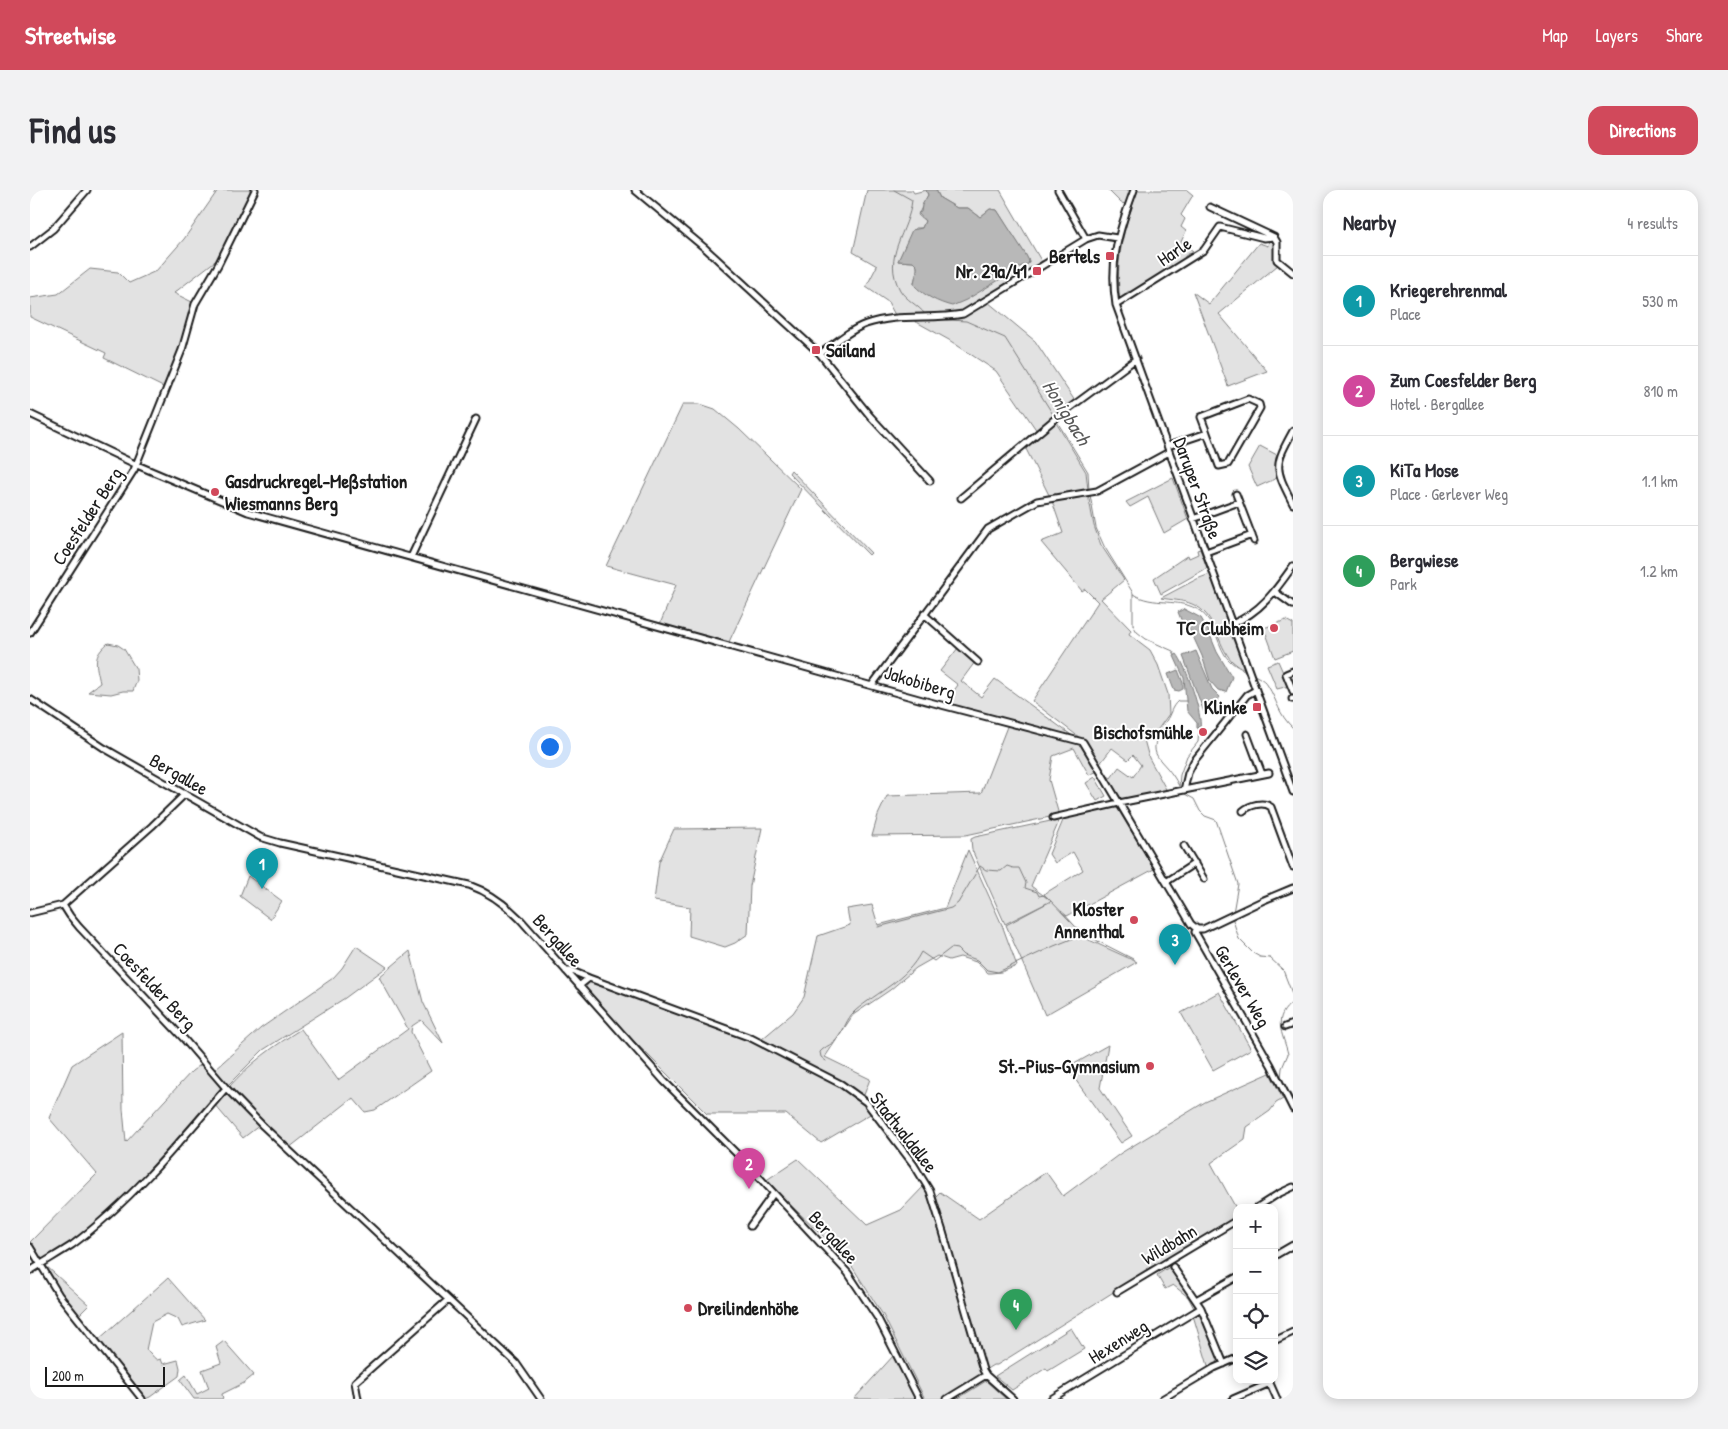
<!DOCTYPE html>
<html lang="en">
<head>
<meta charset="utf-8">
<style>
  :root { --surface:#fff; --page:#f2f2f3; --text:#2b2b33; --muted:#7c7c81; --line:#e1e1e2; --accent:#d1495b }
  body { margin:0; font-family:"Patrick Hand",sans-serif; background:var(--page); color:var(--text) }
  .controls { position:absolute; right:15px; bottom:15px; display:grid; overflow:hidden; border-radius:10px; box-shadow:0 2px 12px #0003 }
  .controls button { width:45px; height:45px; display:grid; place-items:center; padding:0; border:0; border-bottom:1px solid var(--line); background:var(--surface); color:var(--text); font:25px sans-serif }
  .scale { position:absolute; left:15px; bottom:12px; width:120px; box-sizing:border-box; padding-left:5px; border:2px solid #1c1c1c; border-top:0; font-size:14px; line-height:18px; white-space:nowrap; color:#1c1c1c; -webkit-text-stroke:4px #fff; paint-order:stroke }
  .you { position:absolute; left:519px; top:556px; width:18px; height:18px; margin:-12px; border:4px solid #fff; border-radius:50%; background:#1a73e8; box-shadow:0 0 0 8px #1a73e833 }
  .badge { display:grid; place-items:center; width:32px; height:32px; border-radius:50%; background:var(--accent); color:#fff; font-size:16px; font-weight:700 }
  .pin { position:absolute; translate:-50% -41px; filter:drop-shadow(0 1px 2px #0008) }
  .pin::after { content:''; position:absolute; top:26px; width:18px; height:15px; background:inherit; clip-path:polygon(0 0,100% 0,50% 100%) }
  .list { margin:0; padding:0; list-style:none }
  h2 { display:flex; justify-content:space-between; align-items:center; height:65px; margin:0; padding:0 20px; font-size:21px }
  h2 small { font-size:16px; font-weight:400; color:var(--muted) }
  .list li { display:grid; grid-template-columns:32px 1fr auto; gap:15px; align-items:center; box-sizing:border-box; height:90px; padding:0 20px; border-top:1px solid var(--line) }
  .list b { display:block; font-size:19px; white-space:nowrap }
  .list p { margin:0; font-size:16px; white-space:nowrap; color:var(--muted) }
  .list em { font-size:16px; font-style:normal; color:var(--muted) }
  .icon { flex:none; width:28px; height:28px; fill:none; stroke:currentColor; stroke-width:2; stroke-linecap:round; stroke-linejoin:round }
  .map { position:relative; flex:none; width:1263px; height:1209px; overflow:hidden; border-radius:15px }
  header { display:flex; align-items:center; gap:30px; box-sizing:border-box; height:70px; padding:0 25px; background:var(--accent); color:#fff }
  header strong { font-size:24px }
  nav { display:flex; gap:28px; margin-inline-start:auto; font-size:18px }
  .intro { display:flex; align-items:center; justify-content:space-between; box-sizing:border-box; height:120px; padding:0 30px }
  h1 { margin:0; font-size:35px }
  .button { padding:12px 22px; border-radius:15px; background:var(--accent); color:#fff; font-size:18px; font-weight:700 }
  main { display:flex; gap:30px; padding:0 30px }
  aside { flex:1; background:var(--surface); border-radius:15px; box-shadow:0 2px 12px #0003 }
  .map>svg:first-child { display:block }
</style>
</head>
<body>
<header>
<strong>Streetwise</strong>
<nav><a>Map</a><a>Layers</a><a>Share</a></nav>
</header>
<div class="intro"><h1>Find us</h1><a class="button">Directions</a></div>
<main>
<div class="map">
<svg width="1263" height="1209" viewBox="0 0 1263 1209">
  <rect width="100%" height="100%" fill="#fff"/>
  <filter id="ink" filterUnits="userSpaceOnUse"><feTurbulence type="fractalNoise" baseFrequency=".02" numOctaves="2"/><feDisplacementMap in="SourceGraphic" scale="10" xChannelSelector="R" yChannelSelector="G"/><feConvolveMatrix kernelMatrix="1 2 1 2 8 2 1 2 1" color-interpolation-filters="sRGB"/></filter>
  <g filter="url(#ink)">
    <path fill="#e2e2e2" stroke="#7f7f7f" d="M188,0H223L189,68L144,103L164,113L149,162L135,198L74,168L76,163L0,127V108L28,104L60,79L88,82L99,93L126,81L154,49Z
      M837,0H882L884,3L896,0L898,5L888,25L895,31L892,38H885L868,71L883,72L887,76C888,83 884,88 884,95L905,109L971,87L975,82L998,74L999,71L967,20L960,19L950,27L938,18H927L910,8L906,0H970L1013,74L933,123L920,125L898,123L865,125L858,112L836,97L847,76L823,62Z
      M1078,0H1101L1096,14L1091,13Z
      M1108,0H1157L1163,5L1151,25L1155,29L1151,37L1156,41L1151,52L1163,61L1155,66L1154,71L1101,103L1099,101L1096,103L1098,107L1090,112C1085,68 1093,41 1108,0Z
      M1243,48C1248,56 1244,66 1248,75L1189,124L1237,181L1198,196L1163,102L1179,114L1229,53L1238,56L1239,49Z
      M958,112L1005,151L1045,211L1007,241L966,181L919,150L881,129L922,128L933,126Z
      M653,214H670L685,219L709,239L771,299L698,454L630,434L646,395L576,376Z
      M1025,231L1056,282L1058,300L1020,307L995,257Z
      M1230,256L1247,265L1245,278L1247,288L1227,297L1218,277Z
      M761,280L841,363L839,365L759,283Z
      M1143,288L1158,329L1134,343L1118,307L1100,317L1096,312Z
      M1058,304L1064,336L1071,355L1094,390L1071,409L1101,440L1099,444L1120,460L1128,475L1138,504L1139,524L1123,546H1113L1119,568L1137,601L1090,612L1075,586L1076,585L1081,588L1089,577L1103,587L1111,575L1103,565L1098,570L1082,558L1069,575L1054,551L1002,511L1068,412L1055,399L1052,401L1011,352L1033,343L1022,311Z
      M1170,359L1177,378L1131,404L1124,388L1158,365L1159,368L1168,364L1167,360Z
      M1180,384L1215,479C1211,477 1206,475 1202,471C1186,454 1187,424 1162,414C1153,410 1141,410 1131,408L1167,389Z
      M1256,430L1263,434V461L1245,468L1234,438Z
      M78,453L88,455L94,459L106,479L107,490L103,501H93L81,504L58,502L70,493C66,473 62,467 78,453Z
      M928,458L945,472L931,491L951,507L965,489L1044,547L914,514L928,495L910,481Z
      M1248,471L1259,496L1247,499L1237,475Z
      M978,534L1052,553L1068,581L1059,585L1044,558L1023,566L1019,590L1029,625L936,645L842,646L848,625L857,606L951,603Z
      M1065,587L1076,606L1067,611L1056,593Z
      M1086,616L1124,679L1037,726L1031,721L1057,749L1107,772L1015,825L976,735L1021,711L975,734L942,660L941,649L945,647L1030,629L1001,696L1017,708L1014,704L1053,680L1043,662L1025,673L1019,664L1034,628Z
      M732,638L720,696L718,744L705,753L695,757L659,746L660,717L624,711L629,672L644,639Z
      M938,660L972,735L987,776L971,782L961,783H958L946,772L930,767L919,770L907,766L886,778L860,800L823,825L795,867L840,889L834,905L732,849L763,823L774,807L788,746L820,735L817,719L842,715L848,735L915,718Z
      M218,686L252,711L240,729L210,706Z
      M326,756L357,777L315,808L233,860L198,895L184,880L231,838L303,788L312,778Z
      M380,761L393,812L413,853L391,830L382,836L381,842L401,881L345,920L335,922L323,908L259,958L199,897C220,873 244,856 271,839L308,890L378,839L349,787Z
      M561,790L729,853L810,895L832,910L842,923L791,953L756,924H677L603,850L555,798Z
      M1189,802L1221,859L1183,880L1151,823Z
      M92,842L93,919L96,952L162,881L173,873L195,898C147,952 100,1008 43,1053C33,1060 20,1064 10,1071L0,1052L67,984L19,928L42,875Z
      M1078,855L1070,898L1102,946L1091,953L1037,878Z
      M1240,883L1253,909L1246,913L1240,921L1217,937L1215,949L1181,973L1207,1020V1027L1141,1066L967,1175H963L955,1180L906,1006L910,1002L949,1029L1016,982L1033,1006L1091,963L1175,912Z
      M196,901L230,935L213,948L184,914Z
      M768,969L837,1035L871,1020L895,995L904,1016L953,1185L913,1209H895L853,1125L823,1078L806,1058L735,991Z
      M14,1074L59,1115L48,1126L27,1100L12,1075Z
      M1141,1076L1165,1110L1192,1174L1179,1179L1162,1122L1165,1120L1158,1107L1143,1095L1135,1099L1127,1085Z
      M138,1088L175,1130L152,1137L148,1129L137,1124L122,1132L116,1160C121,1162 122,1167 127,1170L131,1169L133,1174L148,1170L150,1178L149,1186L120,1207L115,1209L99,1186L68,1150Z
      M1041,1138L1054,1159L1018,1181L1016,1178L982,1200L965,1186Z
      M194,1151L224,1185L214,1193L192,1204L193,1209H164L150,1190L156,1185L167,1204L179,1198L172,1180L191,1173L186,1157Z
      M864,1165L885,1209H824Z
      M956,1191L976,1209H927Z"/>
    <path fill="#b8b8b8" stroke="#7a7a7a" d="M896,0H906L910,8L927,18H938L950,27L960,19L967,20L996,65L999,71L998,74L975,82L969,90L936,110L922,116C909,113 893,105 884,95C884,88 888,83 887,76L883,72L868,71L882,40L892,38L895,31L888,23L891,22L892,15L898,5Z
      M1154,419L1171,428L1178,440L1187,462L1202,487L1196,502L1188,500L1180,491L1172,466L1161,442L1152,432L1148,422Z
      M1166,461L1182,499L1190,507L1178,523L1174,522L1153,466Z
      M1147,464C1156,475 1173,525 1170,538H1167V533L1157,521L1154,488L1144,466Z
      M1148,480L1153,493V499L1149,501L1144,500L1138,484Z"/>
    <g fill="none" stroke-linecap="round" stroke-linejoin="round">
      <path stroke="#7a7a7a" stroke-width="1" d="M864,0L882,10C879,42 851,66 870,100C876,110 888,115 895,124
        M902,129L936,131L975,148L1024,226
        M1026,230L1058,282L1059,301
        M1060,305L1066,338L1074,356L1103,403V435L1107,442L1116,449L1143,461L1145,465
        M1103,404C1123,417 1150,407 1170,421C1185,432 1186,450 1195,465C1200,473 1208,477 1216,481
        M1222,484C1228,487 1235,490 1238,496C1248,512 1248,524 1263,538
        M1149,596C1134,564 1111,571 1136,531C1141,524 1141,517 1148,511H1156
        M1151,600L1149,597L1150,585L1157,566L1168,552L1169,537
        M1153,603L1164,609L1170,621L1175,626L1186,630L1208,694L1203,723
        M1202,727L1209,749L1223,763L1230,767L1240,768L1253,780L1263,806
        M848,737L921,718L928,713L950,676L956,680L971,681L977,676L983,678H989L996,693L995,698L1007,702L1009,706L1014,705L1017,707L1045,736L1054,744
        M1263,812C1241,828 1253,843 1258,864L1252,878L1251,888L1263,909
        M796,871L791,867L790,862C795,856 804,854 808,848C815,839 816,829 825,821C847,802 877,790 891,762L904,771L921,758L927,759L933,765L947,770L957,780L968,782L1024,756L1054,744L1105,770"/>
      <g stroke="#1c1c1c" stroke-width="9">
        <path id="minor" d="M605,0L676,59L790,164L840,226L900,291
          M1028,0L1056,49
          M1104,0C1089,40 1079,71 1086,115L1263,602
          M1180,17L1244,47L1247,52V70L1263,83
          M0,57L23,39L57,0
          M1086,115L1174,60L1190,37L1234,48L1244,47
          M790,164C804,154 819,140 836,134C867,123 901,130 933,124L1056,49L1068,45L1087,48
          M0,224L107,275L218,322L896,511L1053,552L1161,734L1167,739L1165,742L1241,875L1263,919
          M1263,241C1243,277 1245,278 1263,314
          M1138,256L1177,243L1189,276L1198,274L1230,218L1229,214L1218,209L1171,227L1177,243
          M1206,304L1224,351
          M931,308L1026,228L1106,169
          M1163,329L1209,312
          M1176,362L1222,345
          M381,367L446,229
          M1245,402L1263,415
          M894,424L948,472
          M1202,434C1231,422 1246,400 1263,376
          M0,443L104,280L152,160L165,114L188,75L225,0
          M1263,481L1256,484L1263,501
          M842,495L958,339L1007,311L1067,301L1139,262
          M0,509L74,558L230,647L250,653L439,695C459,702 474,713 490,729L634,891L715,972L818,1083L847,1127L889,1209
          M1262,509H1263
          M1217,544L1232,584
          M1154,600L1158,583L1164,571L1217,505L1226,500
          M1213,621C1220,615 1233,611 1241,617L1263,677
          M1023,628L1089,613L1239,583
          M1154,656L1174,689
          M1136,692L1165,673
          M33,715L40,726L49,737L154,849L196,898
          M0,723L33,715L122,636L155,604
          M1167,739H1173L1234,710L1263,698
          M536,781H542L559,788
          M549,796L559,788L721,848L811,894L836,912L884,975L900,1001L913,1042L953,1180L956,1185L983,1209
          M1255,837L1263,834
          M1226,1018L1248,1004L1263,997
          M720,1036L743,1004
          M0,1057L29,1105L112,1209
          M1244,1066L1263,1055
          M1143,1077L1171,1118L1194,1174
          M0,1081C14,1072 28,1064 42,1055C101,1011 149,953 196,898L233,936L471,1159L486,1173L511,1209
          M1087,1102L1207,1030
          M1166,1110L1207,1087
          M1244,1151L1263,1142
          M1239,1191L1247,1209
          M328,1209L325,1192L418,1110
          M917,1209L956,1185
          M1021,1209L1171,1118
          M1132,1209L1184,1178L1207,1168
          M1203,1209L1240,1193"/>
      </g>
      <use href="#minor" stroke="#fff" stroke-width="5"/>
    </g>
  </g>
  <g fill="#d1495b" stroke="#fff" stroke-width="2">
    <rect x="1075" y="61" width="10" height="10" rx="2.5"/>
    <rect x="1002" y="76" width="10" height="10" rx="2.5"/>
    <rect x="781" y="155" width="10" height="10" rx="2.5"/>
    <circle cx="185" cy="302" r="5"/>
    <circle cx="1244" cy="438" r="5"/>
    <rect x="1222" y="512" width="10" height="10" rx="2.5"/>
    <circle cx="1173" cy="542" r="5"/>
    <circle cx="1104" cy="730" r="5"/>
    <circle cx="1120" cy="876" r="5"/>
    <circle cx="658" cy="1118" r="5"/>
  </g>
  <g text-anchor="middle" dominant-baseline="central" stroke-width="4" stroke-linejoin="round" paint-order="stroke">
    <g font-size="19" fill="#1c1c1c" stroke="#fff">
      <text transform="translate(1144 61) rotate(-34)">Harle</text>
      <text transform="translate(1168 298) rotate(70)">Daruper Straße</text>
      <text transform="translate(57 326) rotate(-57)">Coesfelder Berg</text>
      <text transform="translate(890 492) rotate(17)">Jakobiberg</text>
      <text transform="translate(149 584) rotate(30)">Bergallee</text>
      <text transform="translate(528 750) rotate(48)">Bergallee</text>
      <text transform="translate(125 796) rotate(47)">Coesfelder Berg</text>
      <text transform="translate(1213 796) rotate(60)">Gerlever Weg</text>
      <text transform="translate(874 942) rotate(52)">Stadtwaldallee</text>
      <text transform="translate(804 1047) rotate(48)">Bergallee</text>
      <text transform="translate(1139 1054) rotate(-31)">Wildbahn</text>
      <text transform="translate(1088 1151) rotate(-32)">Hexenweg</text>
    </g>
    <g font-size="19" font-weight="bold" fill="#1c1c1c" stroke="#fff" text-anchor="end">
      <text x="1070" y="66">Bertels</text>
      <text x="997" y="81">Nr. 29a/41</text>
      <text x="796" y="160" text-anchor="start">Sailand</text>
      <text x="195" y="291" text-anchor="start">Gasdruckregel-Meßstation<tspan x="195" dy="22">Wiesmanns Berg</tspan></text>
      <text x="1234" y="438">TC Clubheim</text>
      <text x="1217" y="517">Klinke</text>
      <text x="1163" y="542">Bischofsmühle</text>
      <text x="1094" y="719">Kloster<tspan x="1094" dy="22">Annenthal</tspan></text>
      <text x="1110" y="876">St.-Pius-Gymnasium</text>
      <text x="668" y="1118" text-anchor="start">Dreilindenhöhe</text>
    </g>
    <g font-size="20" font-style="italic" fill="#5a5a5a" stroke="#fff">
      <text transform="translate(1037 222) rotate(58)">Honigbach</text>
    </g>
  </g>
</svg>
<div class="controls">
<button>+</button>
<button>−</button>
<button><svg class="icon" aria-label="locate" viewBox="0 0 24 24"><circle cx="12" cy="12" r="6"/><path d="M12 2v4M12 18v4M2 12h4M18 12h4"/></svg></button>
<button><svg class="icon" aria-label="layers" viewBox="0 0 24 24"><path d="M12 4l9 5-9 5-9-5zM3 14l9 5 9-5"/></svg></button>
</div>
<div class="scale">200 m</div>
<div class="you"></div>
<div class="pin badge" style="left:232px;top:699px;background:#0f9aa8">1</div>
<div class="pin badge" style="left:719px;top:999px;background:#d1479c">2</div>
<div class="pin badge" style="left:1145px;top:775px;background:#0f9aa8">3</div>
<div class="pin badge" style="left:986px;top:1140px;background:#2e9e5b">4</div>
</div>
<aside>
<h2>Nearby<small>4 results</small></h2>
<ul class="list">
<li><span class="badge" style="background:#0f9aa8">1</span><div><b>Kriegerehrenmal</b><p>Place</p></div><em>530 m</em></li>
<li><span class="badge" style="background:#d1479c">2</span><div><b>Zum Coesfelder Berg</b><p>Hotel · Bergallee</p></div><em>810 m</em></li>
<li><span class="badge" style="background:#0f9aa8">3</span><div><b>KiTa Mose</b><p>Place · Gerlever Weg</p></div><em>1.1 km</em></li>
<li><span class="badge" style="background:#2e9e5b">4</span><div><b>Bergwiese</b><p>Park</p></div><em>1.2 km</em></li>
</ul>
</aside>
</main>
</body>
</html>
